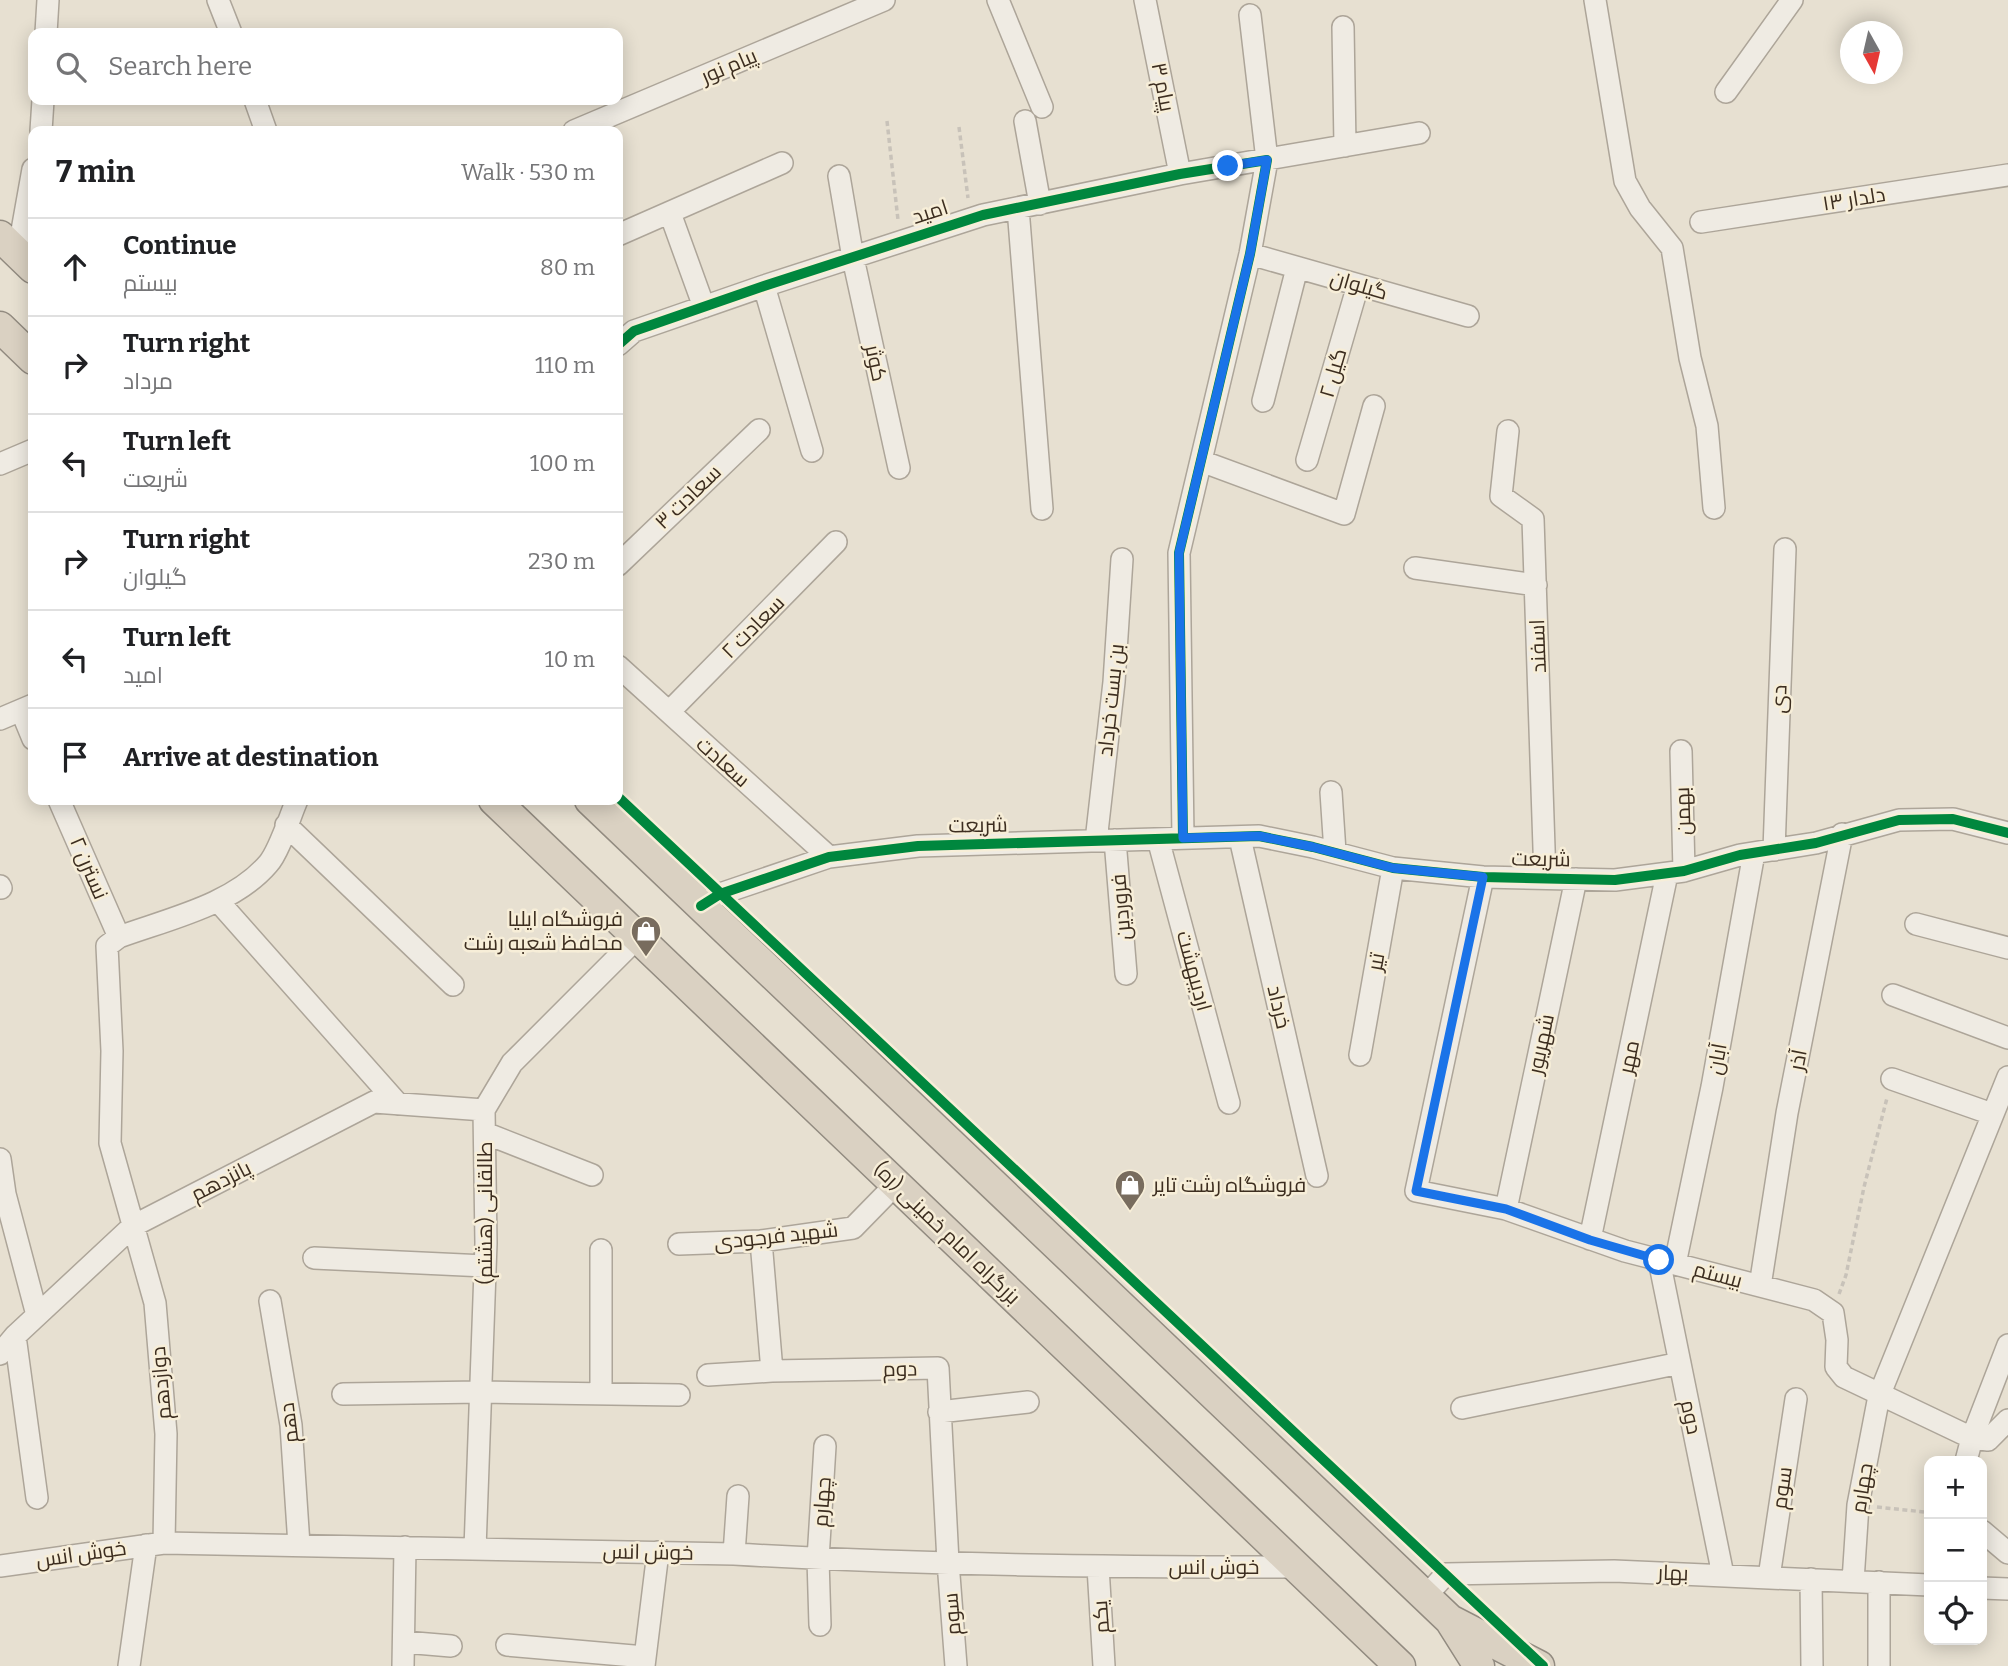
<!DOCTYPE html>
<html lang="en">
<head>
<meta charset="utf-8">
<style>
  :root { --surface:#fff; --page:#f6f6f6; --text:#202124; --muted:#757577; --line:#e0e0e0 }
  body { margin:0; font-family:Bitter,Cairo,serif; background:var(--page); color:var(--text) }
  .controls { position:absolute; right:21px; bottom:21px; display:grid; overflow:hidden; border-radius:14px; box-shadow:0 4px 18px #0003 }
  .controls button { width:63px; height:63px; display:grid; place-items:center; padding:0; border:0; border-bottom:2px solid var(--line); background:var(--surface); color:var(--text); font:35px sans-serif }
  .compass { position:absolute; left:1840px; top:21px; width:63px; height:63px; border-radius:50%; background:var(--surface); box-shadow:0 4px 18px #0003; rotate:172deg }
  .stop { position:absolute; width:21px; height:21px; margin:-16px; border:5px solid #1a73e8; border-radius:50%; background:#fff }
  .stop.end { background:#1a73e8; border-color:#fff; box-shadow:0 2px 7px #0008 }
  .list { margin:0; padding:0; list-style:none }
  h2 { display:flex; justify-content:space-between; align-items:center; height:91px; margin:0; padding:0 28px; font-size:30px }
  h2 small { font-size:23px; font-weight:400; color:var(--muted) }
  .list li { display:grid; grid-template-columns:46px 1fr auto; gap:21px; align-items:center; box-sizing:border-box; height:98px; padding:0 28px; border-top:2px solid var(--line) }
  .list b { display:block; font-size:26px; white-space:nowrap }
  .list p { margin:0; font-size:23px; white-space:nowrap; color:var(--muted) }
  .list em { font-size:23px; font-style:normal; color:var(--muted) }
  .icon { flex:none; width:38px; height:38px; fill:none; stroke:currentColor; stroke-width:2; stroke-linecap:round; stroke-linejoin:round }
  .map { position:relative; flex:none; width:2008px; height:1666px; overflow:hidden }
  .search { position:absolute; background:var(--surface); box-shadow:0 4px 18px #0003; left:28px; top:28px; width:595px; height:77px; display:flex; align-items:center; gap:18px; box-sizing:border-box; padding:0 24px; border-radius:14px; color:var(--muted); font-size:26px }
  .panel { position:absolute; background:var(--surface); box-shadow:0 4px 18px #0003; left:28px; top:126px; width:595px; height:679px; border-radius:14px }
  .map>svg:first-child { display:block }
</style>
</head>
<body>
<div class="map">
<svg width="2008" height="1666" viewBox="0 0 2008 1666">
  <rect width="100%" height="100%" fill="#e7e0d1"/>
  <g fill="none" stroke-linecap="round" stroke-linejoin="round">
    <g stroke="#ada599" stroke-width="24">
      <path id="minor" d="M218,0L231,33
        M998,0L1042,107
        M1145,0L1180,174
        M1595,0L1625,181L1640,208L1672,248L1690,358L1707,426L1714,508
        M1343,27L1345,146
        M46,33L48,0
        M1726,92L1792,0
        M255,100L266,131
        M1025,121L1040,204
        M41,131L43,100
        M574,131L884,0
        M839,176L853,258L899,468
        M1018,208L1042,509
        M670,213L704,307
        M1701,222L2008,175
        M618,235L782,163
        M18,253L33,169
        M1250,254L1468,316
        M764,286L812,451
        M618,345L634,331L764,286L983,215L1180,174L1419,133
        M1263,401L1297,268
        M1508,431L1501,496L1533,519L1545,878
        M1307,460L1358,285
        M1201,461L1344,514L1374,406
        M0,464L33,450
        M618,565L759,430
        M1415,568L1536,585
        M618,666L829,857
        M21,710L33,739
        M669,712L836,542
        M0,719L33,705
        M1681,751L1684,871
        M1331,792L1335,852
        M59,800L119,937
        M286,825L453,985
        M1183,838L1179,553L1250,254L1267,160L1250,15
        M1240,838L1317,1176
        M1158,839L1229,1103
        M1115,840L1126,974
        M1096,841L1114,682L1122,559
        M1774,850L1785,549
        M1483,877L1416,1191L1506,1209L1625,1251L1814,1300L1833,1313L1837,1340L1836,1367L1844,1377L1972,1438L1988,1440L2008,1420
        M0,886L1,888
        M218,901L398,1104
        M701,906L720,894L829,857L918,846L1259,836L1313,847L1393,868L1483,877L1615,880L1684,871L1740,855L1816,843L1899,820L1953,819L2008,833
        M1916,924L2008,948
        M1893,995L2008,1038
        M1360,1055L1393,868
        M1892,1079L1992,1114
        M485,1133L592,1175
        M0,1159L5,1194L37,1315
        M1506,1209L1576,879
        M1590,1239L1667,874
        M761,1241L772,1371
        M679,1244L761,1241L853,1228L896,1184
        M314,1258L485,1266
        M1659,1260L1723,1575
        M1675,1264L1712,1087L1754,853
        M1760,1286L1787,1113L1842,834
        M270,1301L291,1425L299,1545
        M15,1336L37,1498
        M0,1354L15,1336L133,1226L374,1102L484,1110
        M708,1375L772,1371L938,1368L948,1562L956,1666
        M601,1392V1250
        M343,1394L481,1392L679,1395
        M1462,1408L1680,1363
        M939,1412L1028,1402
        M1966,1461L1972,1438L2008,1345
        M1982,1531L2008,1553
        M164,1543L166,1434L155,1303L110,1143L112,1051L107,946L119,937C168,919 233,905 268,864C279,852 290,816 297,800
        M475,1549L486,1243L484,1110L512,1063L638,937
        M734,1554L738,1496
        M0,1566L164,1543L734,1554C922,1565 1109,1567 1297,1567
        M1098,1567L1104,1666
        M1769,1577L1796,1399
        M1811,1579L1812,1666
        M1853,1581L1858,1505L1879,1396L2008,1077
        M1879,1582V1666
        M1982,1588L2008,1589
        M1425,1597L1446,1574L1614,1571L1929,1585
        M820,1625L818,1559L825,1446
        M404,1642L451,1646
        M507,1645L645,1657
        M129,1666L146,1545
        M403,1666L405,1547
        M644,1666L658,1552"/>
    </g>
    <g stroke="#928b80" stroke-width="33">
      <path id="highway" d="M0,236L33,268
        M0,327L33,359
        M494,800L1400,1666
        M590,800L1450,1620L1479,1666
        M1452,1621L1539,1666"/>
    </g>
    <path stroke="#c8c2b9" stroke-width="3.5" stroke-dasharray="5 3.5" stroke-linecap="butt" d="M887,121L898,220
      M959,127L968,198
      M1839,1294L1846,1275L1864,1187L1887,1098
      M1877,1507L1924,1512"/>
    <use href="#minor" stroke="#efebe3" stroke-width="21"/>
    <use href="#highway" stroke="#dad1c2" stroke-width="30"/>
    <g stroke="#f7eed8" stroke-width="15">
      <path id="cycleway" d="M618,345L634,331L764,286L983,215L1180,174L1267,160L1250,254L1179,553L1183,838
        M618,797L1543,1666
        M701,906L720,894L829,857L918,846L1259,836L1313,847L1393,868L1483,877L1615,880L1684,871L1740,855L1816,843L1899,820L1953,819L2008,833"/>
    </g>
    <use href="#cycleway" stroke="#00873e" stroke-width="10"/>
  </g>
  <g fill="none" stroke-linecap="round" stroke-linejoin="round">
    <path stroke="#1a73e8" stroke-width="9" d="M1228,166L1267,160L1250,254L1179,553L1183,838L1259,836L1313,847L1393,868L1483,877L1416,1191L1506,1209L1590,1240L1659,1260"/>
  </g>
  <defs>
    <g id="shop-pin" transform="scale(1.575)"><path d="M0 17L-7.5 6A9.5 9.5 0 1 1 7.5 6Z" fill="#786c5e" stroke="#f7eed8"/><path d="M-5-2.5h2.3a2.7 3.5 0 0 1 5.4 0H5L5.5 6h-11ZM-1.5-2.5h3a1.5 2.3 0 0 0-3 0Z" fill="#fff"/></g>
  </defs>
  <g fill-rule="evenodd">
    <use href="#shop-pin" x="646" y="931"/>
    <use href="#shop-pin" x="1130" y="1185"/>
  </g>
  <g text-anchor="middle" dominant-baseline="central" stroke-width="5" stroke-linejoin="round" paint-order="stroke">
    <g font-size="21" fill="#3d2e20" stroke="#f7eed8">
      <text transform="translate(729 66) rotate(-23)">پیام نور</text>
      <text transform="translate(1163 87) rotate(79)">پیام ۳</text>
      <text transform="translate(1854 199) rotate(-9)">دلدار ۱۳</text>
      <text transform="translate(930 212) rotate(-18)">امید</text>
      <text transform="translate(1359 285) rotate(16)">گیلوان</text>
      <text transform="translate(876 363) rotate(78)">کوثر</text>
      <text transform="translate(1333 373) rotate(-74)">گیل ۲</text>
      <text transform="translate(688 497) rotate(-44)">سعادت ۳</text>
      <text transform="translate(753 627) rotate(-45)">سعادت ۲</text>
      <text transform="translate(1538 646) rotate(-92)">اسفند</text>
      <text transform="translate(1779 699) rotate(-88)">دی</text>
      <text transform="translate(1111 700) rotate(-84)">بن بست خرداد</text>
      <text transform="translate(723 762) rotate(42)">سعادت</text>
      <text transform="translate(1683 811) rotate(-92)">بهمن</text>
      <text transform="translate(978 825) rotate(-1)">شریعت</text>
      <text transform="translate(1541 859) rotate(1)">شریعت</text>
      <text transform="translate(89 868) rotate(67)">نسترن ۲</text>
      <text transform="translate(1121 907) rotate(-95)">فروردین</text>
      <text transform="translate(1376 962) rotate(-80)">تیر</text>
      <text transform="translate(1194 971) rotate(75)">اردیبهشت</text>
      <text transform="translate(1279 1007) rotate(77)">خرداد</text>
      <text transform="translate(1541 1044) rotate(-78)">شهریور</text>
      <text transform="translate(1629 1057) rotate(-78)">مهر</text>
      <text transform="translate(1717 1059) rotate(-80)">آبان</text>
      <text transform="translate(1798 1060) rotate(-79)">آذر</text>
      <text transform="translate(221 1181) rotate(-27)">پانزدهم</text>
      <text transform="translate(485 1213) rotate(-90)">طالقانی (هشتم)</text>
      <text transform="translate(947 1233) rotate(44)">بزرگراه امام خمینی (ره)</text>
      <text transform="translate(776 1236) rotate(-6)">شهید فرجودی</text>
      <text transform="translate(1718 1275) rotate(15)">بیستم</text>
      <text transform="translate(900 1369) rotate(-1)">دوم</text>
      <text transform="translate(161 1383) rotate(-95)">دوازدهم</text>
      <text transform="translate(1691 1417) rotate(78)">دوم</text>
      <text transform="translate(289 1423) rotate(-97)">دهم</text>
      <text transform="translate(1782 1488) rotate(-82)">سوم</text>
      <text transform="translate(1862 1488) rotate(-81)">چهارم</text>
      <text transform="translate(822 1502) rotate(-86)">چهارم</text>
      <text transform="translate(648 1552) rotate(1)">خوش انس</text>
      <text transform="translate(81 1554) rotate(-8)">خوش انس</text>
      <text x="1214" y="1567">خوش انس</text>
      <text transform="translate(1673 1573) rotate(2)">بهار</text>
      <text transform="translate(952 1614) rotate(-95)">سوم</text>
      <text transform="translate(1101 1617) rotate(-94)">یکم</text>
    </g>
    <g font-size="21" fill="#3d2e20" stroke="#f7eed8" text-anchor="end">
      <text x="623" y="919">فروشگاه ایلیا<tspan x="623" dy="24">محافظ شعبه رشت</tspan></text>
      <text x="1153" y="1185" text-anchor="start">فروشگاه رشت تاير</text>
    </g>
  </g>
</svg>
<div class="controls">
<button>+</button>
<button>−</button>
<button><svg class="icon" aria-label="locate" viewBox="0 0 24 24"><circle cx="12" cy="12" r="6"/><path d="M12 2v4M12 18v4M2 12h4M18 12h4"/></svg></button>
</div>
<svg class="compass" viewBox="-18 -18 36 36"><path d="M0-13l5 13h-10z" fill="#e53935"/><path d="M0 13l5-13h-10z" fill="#757577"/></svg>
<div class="stop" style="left:1659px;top:1260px"></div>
<div class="stop end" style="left:1228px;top:166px"></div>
<div class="search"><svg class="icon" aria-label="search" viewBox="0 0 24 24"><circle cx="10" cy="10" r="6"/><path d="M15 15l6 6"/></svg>Search here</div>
<section class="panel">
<h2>7 min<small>Walk · 530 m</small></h2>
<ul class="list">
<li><svg class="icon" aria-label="ahead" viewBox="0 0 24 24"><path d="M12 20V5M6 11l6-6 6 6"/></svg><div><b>Continue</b><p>بیستم</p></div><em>80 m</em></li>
<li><svg class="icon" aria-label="right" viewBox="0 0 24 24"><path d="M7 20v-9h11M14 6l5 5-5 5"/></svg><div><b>Turn right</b><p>مرداد</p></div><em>110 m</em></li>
<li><svg class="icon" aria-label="left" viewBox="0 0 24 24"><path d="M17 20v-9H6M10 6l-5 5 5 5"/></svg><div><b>Turn left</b><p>شریعت</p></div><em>100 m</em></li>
<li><svg class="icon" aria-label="right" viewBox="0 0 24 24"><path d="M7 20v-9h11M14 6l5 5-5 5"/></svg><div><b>Turn right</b><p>گیلوان</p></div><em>230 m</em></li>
<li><svg class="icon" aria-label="left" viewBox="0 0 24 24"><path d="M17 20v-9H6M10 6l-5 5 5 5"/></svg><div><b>Turn left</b><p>امید</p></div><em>10 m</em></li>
<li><svg class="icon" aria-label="arrive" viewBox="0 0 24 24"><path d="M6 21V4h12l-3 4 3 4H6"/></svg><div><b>Arrive at destination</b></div></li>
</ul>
</section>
</div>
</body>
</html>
